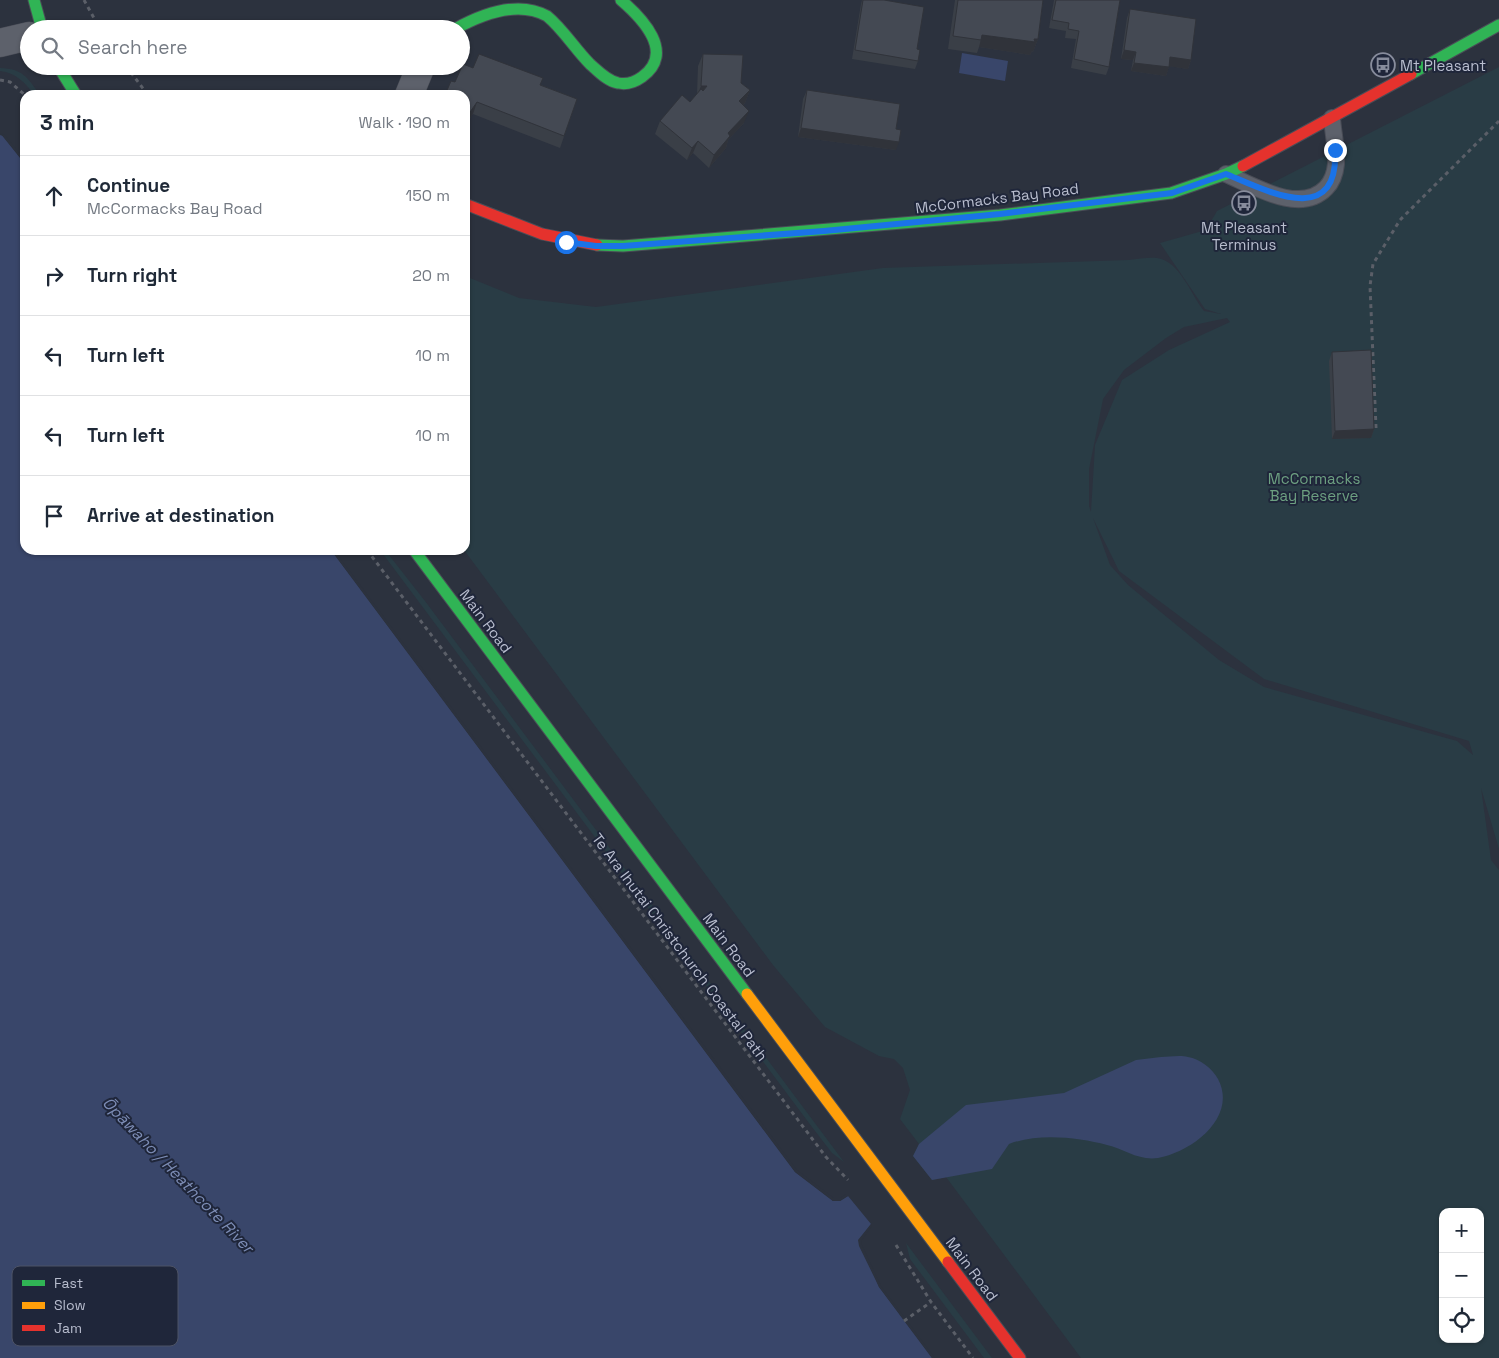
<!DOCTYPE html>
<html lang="en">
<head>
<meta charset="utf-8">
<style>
  :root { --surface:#fff; --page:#f2f2f3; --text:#1f2937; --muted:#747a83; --line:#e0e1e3 }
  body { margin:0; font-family:"Space Grotesk",sans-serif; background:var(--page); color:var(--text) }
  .controls { position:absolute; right:15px; bottom:15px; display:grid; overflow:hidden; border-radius:10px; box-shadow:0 1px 4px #0004 }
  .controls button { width:45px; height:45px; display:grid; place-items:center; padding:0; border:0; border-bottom:1px solid var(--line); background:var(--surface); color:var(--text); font:25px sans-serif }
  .stop { position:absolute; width:15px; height:15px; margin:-11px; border:4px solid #1a73e8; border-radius:50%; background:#fff }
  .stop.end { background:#1a73e8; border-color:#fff; box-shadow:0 1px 5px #0008 }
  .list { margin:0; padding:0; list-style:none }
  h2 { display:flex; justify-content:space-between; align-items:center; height:65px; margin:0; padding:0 20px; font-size:21px }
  h2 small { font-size:16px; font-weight:400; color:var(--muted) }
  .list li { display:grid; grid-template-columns:32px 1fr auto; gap:15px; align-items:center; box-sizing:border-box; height:80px; padding:0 20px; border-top:1px solid var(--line) }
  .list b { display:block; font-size:19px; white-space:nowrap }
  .list p { margin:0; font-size:16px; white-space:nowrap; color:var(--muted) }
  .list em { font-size:16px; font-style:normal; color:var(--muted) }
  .icon { flex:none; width:28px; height:28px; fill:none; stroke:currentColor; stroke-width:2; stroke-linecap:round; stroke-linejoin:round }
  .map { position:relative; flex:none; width:1499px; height:1358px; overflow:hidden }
  .search { position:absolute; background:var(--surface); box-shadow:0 1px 4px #0004; left:20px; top:20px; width:450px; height:55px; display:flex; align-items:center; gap:12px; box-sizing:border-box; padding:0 18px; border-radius:28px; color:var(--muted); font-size:19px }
  .panel { position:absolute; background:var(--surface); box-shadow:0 1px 4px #0004; left:20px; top:90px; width:450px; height:465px; border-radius:15px }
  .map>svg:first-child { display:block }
</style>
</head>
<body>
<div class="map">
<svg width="1499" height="1358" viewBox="0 0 1499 1358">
  <rect width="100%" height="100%" fill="#2c323e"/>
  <path fill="#293c45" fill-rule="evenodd" d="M1499,67V849L1481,788L1491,860L1499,870V1358H1081L946,1177L932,1180L913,1156L919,1144L900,1119L910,1090L903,1068L894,1059L879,1056L825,1027L773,965L464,550L465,276L519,298L596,307L883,268L1129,260C1138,259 1149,257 1157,258C1180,261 1191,295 1204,311L1221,314L1205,309L1160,243L1206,230L1217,211ZM1227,318L1230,322L1169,350L1122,380L1095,445L1091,512L1089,506V469L1103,399L1124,370L1166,338L1184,327ZM1093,518L1119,571L1264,679L1469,741L1473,755L1457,741L1264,687L1219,660L1128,585L1110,565ZM1443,1212H1480V1339H1443Z
    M0,68C23,69 27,77 40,95H34C25,82 16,73 0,71Z
    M380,550H385L425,601L844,1162L832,1153L812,1127Z
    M906,1243L992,1358H984L910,1259Z"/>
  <path fill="#39466a" d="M962,53L1008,61L1005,81L959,73Z
    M0,135L3,136L25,164V550H331L795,1172L833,1201H840L848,1196L871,1224L859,1240L879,1287L932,1358H0Z
    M1161,1057C1169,1057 1180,1055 1188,1057C1200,1059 1212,1068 1218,1079C1238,1117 1192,1152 1158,1158C1139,1161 1124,1149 1107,1145C1078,1137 1037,1133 1009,1144L992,1169L932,1180L913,1156L919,1144L966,1105L1064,1093L1136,1060Z"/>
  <path fill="#2c323e" d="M0,133L5,135L25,160V164Z
    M331,550H334L797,1170L834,1198H840L846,1194L848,1196L840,1201H833L795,1172Z
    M871,1224L872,1226L861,1241L862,1245L881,1286L935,1358H932L879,1287L859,1246L858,1240Z"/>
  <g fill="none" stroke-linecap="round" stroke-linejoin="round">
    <g stroke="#4a4d57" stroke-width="18">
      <path id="lane" d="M1226,174C1254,186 1300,215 1326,188C1332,182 1335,174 1336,164C1337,149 1333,133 1332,118"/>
    </g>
    <g stroke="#4a4d57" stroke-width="29">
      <path id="street" d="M0,43L29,36
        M409,95L421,66"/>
    </g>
    <g stroke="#4a4d57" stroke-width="13">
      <path id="fast" d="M34,0L42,29
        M455,29C482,14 518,0 547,16C563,29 575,49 590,64C598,71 607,81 618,83C627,85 635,82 642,77C676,53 642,18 621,0
        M58,66L76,95
        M1411,74L1499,25
        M597,245L623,246L1000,215L1171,193L1226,174L1243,166
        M414,550L747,994"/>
    </g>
    <g stroke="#4a4d57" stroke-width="13">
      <path id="slow" d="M747,994L948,1262"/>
    </g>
    <g stroke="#4a4d57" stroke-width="13">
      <path id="jam" d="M1243,166L1411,74
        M465,204L542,234L597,245
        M948,1262L1020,1358"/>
    </g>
    <path stroke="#5b5f68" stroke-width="3" stroke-dasharray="4 4" stroke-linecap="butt" d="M84,0L100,29
      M126,66L148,95
      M173,66H195
      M0,80L10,82L25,95
      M1376,428L1370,286L1373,264L1400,220L1499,121
      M367,550L826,1157L848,1180
      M896,1245L931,1302L973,1358
      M904,1321L931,1302"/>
    <use href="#lane" stroke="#5d616b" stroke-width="16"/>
    <use href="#street" stroke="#5d616b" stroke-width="28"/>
    <use href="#fast" stroke="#30b455" stroke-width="11"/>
    <use href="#slow" stroke="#ff9f0a" stroke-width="11"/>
    <use href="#jam" stroke="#e5322d" stroke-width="11"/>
  </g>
  <path fill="#3a3f47" d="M862,0H884L918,61L915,69L852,59L861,4Z
    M955,0H1043L1038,39L1033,52L1032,51L1030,55L979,47L977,53L948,49Z
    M1054,0H1120L1109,67L1106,75L1071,68L1076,39L1065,38L1066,31L1049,28Z
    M1130,9L1191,60L1188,69L1169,66L1166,76L1131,71L1133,60L1121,59L1127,18Z
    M703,54L741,83L750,90L745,103L743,105L744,123L728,140L726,148L709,168L693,153L687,160L655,134L660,121L690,102L697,94L698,66Z
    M473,68L541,85L577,99L560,148L473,114L465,125V95L455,82Z
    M807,90L896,129V150L798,137L803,99Z
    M1332,352L1374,429L1371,438L1332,439L1329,361Z"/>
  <path fill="#30333a" d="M982,35L1034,39H1038L1033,52L1032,51L1030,55L979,47Z
    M1124,50L1136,52L1133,60L1121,59Z
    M1170,57L1191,60L1188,69L1167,66Z
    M1134,63L1169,67L1166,76L1131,71Z
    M701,86H707L696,98Z
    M750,90L745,103L735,113L739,101Z
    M477,102L473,114L465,125V123L468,115Z
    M749,111L744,123L728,140L726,148L709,168L714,155L728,133Z
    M801,128L899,142L896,150L798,137Z
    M698,141L693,153L687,160L692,148Z
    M1374,429L1371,438L1332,439L1335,431Z"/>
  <path fill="#444953" stroke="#30333a" d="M863,0H884L924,7L917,49L920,50L918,61L855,50Z
    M958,0H1043L1038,39H1034L1035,42L982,35L981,40L953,36Z
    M1056,0H1120L1109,67L1074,59L1079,31L1068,29L1069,23L1052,20Z
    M1130,9L1196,19L1191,60L1170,57L1169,67L1134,63L1136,52L1124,50Z
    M479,54L543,78L540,85L577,99L564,136L477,102L468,115L465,114V95H445L451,81L455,82L463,64L473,68Z
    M703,54L743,55L741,83L750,90L739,101L749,111L728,133L730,136L714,155L698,141L692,148L660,121L682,95L690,102L701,89L703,91L707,86H701Z
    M807,90L900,104L896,129L901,130L899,142L801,128Z
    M1371,350L1374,429L1335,431L1332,352Z"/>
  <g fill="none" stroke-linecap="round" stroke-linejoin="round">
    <path stroke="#1a73e8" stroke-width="6" d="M566,242L596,246H623L824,231L1000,214L1172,193L1226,174C1267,191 1339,229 1335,150"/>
  </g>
  <defs>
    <g id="bus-ring" transform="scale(1.25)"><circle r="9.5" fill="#1f263a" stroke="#878c9c" stroke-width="1.5"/><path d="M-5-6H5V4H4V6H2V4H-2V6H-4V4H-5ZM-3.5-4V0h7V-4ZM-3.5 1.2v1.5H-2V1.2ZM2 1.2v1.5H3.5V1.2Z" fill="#878c9c"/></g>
  </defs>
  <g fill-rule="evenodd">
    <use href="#bus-ring" x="1383" y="65"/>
    <use href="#bus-ring" x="1244" y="203"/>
  </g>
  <g text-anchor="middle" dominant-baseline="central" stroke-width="4" stroke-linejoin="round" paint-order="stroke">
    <g font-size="15" fill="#b8bdce" stroke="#1f263a" text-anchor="start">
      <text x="1400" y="65">Mt Pleasant</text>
      <text x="1244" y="227" text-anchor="middle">Mt Pleasant<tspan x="1244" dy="17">Terminus</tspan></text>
    </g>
    <g font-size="15" fill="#b8bdce" stroke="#1f263a">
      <text transform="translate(997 198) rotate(-7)">McCormacks Bay Road</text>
      <text transform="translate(486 621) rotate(53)">Main Road</text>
      <text transform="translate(729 945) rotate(53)">Main Road</text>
      <text transform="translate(680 947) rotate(53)">Te Ara Ihutai Christchurch Coastal Path</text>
      <text transform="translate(972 1269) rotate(53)">Main Road</text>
    </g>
    <g font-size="15" fill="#6da081" stroke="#1f263a">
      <text x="1314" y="478">McCormacks<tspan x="1314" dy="17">Bay Reserve</tspan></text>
    </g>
    <g font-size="16" font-style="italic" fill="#7d8db6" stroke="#1f263a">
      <text transform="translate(178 1175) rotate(46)">Ōpāwaho / Heathcote River</text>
    </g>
  </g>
  <rect x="12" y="1266" width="166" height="80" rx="8" fill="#1f263a" stroke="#4d5366" stroke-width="1"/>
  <rect x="22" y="1280" width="23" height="6" fill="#30b455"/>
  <rect x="22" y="1302" width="23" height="7" fill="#ff9f0a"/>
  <rect x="22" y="1325" width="23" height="6" fill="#e5322d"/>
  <g font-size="14" fill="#b8bdce">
    <text x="54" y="1288">Fast</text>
    <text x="54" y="1310">Slow</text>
    <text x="54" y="1333">Jam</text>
  </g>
</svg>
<div class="controls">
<button>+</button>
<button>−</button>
<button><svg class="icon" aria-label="locate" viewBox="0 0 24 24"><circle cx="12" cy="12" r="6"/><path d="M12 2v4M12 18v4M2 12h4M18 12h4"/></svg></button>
</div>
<div class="stop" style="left:566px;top:242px"></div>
<div class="stop end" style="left:1335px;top:150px"></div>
<div class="search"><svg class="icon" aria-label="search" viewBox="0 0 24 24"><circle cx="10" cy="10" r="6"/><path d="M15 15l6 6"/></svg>Search here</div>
<section class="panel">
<h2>3 min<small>Walk · 190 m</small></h2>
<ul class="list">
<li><svg class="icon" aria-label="ahead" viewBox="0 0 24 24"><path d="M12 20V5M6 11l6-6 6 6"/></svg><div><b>Continue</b><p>McCormacks Bay Road</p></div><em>150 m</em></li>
<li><svg class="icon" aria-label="right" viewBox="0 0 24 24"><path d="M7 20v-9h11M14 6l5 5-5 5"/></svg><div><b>Turn right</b></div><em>20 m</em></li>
<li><svg class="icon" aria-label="left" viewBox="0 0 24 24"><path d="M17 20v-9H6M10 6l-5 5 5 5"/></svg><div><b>Turn left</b></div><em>10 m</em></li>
<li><svg class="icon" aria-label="left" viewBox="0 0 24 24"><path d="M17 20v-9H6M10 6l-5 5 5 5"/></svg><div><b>Turn left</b></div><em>10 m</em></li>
<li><svg class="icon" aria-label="arrive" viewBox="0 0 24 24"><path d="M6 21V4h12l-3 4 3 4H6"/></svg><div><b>Arrive at destination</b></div></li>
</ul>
</section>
</div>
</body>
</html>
